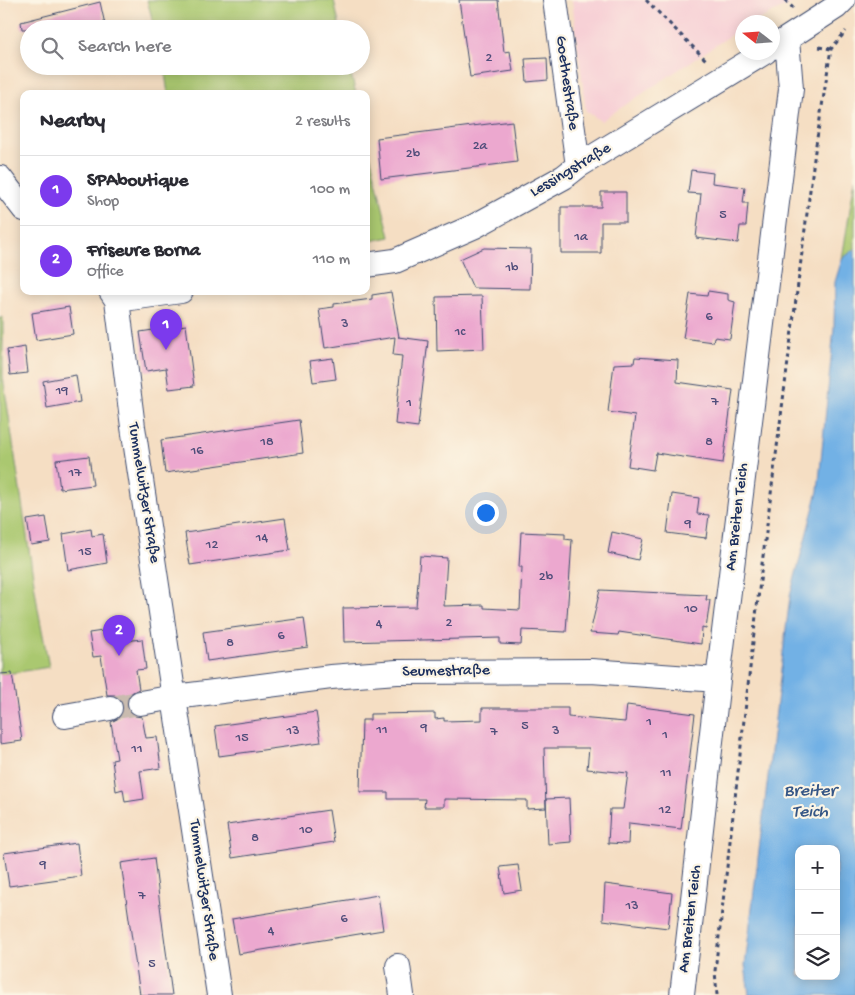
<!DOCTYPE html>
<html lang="en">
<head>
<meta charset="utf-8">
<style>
  :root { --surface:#fff; --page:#f7f7f7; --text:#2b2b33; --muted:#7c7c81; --line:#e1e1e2; --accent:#7c3aed }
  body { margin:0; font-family:"Gochi Hand",sans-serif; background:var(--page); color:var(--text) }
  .controls { position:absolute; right:15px; bottom:15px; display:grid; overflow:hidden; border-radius:10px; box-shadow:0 2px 12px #0003 }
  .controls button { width:45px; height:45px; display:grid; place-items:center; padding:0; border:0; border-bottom:1px solid var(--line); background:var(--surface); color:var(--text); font:25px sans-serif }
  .compass { position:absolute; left:735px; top:15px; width:45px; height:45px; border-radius:50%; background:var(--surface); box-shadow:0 2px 12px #0003; rotate:287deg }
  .you { position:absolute; left:485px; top:512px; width:18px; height:18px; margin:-12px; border:4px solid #fff; border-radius:50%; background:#1a73e8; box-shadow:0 0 0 8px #1a73e833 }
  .badge { display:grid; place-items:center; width:32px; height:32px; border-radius:50%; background:var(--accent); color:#fff; font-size:16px; font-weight:700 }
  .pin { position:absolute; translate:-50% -41px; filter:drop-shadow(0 1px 2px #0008) }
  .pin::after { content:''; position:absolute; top:26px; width:18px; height:15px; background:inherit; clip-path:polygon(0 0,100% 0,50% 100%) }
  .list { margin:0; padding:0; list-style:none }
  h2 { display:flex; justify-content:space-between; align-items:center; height:65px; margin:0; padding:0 20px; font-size:21px }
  h2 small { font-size:16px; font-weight:400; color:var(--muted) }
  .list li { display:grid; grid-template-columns:32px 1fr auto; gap:15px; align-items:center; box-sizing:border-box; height:70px; padding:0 20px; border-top:1px solid var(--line) }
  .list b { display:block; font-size:19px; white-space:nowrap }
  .list p { margin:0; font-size:16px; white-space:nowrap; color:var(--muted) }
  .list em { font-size:16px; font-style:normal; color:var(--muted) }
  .icon { flex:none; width:28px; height:28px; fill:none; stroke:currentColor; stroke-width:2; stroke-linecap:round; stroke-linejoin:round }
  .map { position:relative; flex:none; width:855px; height:995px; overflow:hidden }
  .search { position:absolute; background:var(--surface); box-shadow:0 2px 12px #0003; left:20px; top:20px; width:350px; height:55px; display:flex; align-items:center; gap:12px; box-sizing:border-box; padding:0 18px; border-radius:28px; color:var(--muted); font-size:19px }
  .panel { position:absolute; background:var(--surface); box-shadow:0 2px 12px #0003; left:20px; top:90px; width:350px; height:205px; border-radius:10px }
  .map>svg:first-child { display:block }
</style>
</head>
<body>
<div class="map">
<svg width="855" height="995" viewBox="0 0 855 995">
  <rect width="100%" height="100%" fill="#fcf5e5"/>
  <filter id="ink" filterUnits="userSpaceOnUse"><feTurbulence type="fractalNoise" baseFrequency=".02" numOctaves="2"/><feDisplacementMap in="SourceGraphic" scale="10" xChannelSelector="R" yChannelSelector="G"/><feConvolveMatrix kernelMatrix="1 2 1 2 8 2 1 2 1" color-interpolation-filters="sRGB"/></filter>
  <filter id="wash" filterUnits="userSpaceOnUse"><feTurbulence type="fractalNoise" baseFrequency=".0096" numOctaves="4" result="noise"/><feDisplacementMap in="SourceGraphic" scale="20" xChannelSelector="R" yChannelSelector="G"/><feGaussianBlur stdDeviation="1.12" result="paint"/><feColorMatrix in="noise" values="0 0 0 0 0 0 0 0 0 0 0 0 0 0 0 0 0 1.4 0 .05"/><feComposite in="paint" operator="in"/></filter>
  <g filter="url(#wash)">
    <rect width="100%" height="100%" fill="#f5dec3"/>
    <path fill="#f7cfd5" d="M572,0H798L754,22H742V29L731,35L601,121L586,111Z"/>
    <path fill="#aac86f" stroke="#627c66" d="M147,0H334L340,29H155Z
      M164,66H349L356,94H168Z
      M366,138L390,237L366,242Z
      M855,178V249L842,259Z
      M3,317V377L38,609L49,667L0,675V318Z"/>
    <path fill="#72b1e5" stroke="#4670a2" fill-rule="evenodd" d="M855,249V995H749L745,965L790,596L818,491L834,328L835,282L842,259ZM799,849H836V976H799Z"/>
    <g id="blocks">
      <path fill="#eca8cf" d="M459,0H498L504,52L510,51L513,71L470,77Z
        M100,2L106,29H22L21,22Z
        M547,58L548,80L527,82L525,59Z
        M512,121L517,162L381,179L377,138Z
        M691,170L713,173L712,183L745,187L743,203H748L746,226H740L738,243L696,238L701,194L688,193Z
        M601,192H626V222H601V253H561V207H601Z
        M484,248L531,249L530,289L473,288L460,259Z
        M708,291L728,294V300L735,302L730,339L714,337L713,342L683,338L690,294L707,296Z
        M391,292L399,337H398L428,341L418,427L395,424L402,356L393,355L395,337L325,348L319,309L334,307V304L372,299V295Z
        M482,296L484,349L437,351L436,297Z
        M69,307L73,334L36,340L32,313Z
        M186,325L194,386L169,389L166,368L146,371L140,332Z
        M25,347L28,373L10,375L7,350Z
        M635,357L678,360L677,382L733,390L723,463L656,453L653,470L628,466L635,416L608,412L614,364L634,363Z
        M333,358L336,379L313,382L310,361Z
        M76,375L80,402L47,408L43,381Z
        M299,420L303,453L165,473L161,440Z
        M89,456L93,485L60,489L56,460Z
        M672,494L699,498L697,514L709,515L706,538L667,533Z
        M46,517L50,542L31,545L27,520Z
        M285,518L290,550L190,565L185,533Z
        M91,529L92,536L103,534L107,563L68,570L63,534Z
        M521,532L565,534V539L572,540L566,632L522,630L521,645L500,644V638L344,642L343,608L416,607L420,556L447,558L444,606L484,605V608L520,610L522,567H519Z
        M612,532L643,539L638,560L608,553Z
        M600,590L707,595L706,600H710L706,629L702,628L701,644L619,632L618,635L590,633Z
        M304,618L308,647L207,661L203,632Z
        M123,628L125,641L142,639L146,669L136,670L139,689L131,693L127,699V706L129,711L135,716L142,717L146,738L157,737L161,768L140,771L144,799L125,802L123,789L116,791L112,760L117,759L111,722L119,718L123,712V705L120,699L115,695H107L101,656L93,657L89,633Z
        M12,673L22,741L0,744V674Z
        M627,705L695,714L681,829L629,823L628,844L608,843L610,809H623L628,773L587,769L589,748H544L546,808L527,809V800L444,799V807H424L425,799H388V792H360L362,720H370V714L435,713V719L444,718V721L482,720V708H568V717L625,722Z
        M316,712L321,742L219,756L215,726Z
        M569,798L571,842L548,844L546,799Z
        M329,810L334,842L232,858L227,825Z
        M77,843L81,876L9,886L4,853Z
        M154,858L163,929L172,995H140L121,863Z
        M518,865L522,890L504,893L500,867Z
        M605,884L672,893L668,928L603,920Z
        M378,895L383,930L238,954L232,919Z"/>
    </g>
  </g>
  <g filter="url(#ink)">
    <use href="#blocks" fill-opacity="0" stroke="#3c496d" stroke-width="1"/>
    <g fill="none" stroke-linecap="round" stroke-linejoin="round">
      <path stroke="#c9bbaf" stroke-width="24" stroke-dasharray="24 12" stroke-linecap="butt" d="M110,708L140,703"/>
      <g stroke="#3c496d" stroke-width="26">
        <path id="minor" d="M555,0L578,166
          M774,47L836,7L843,0
          M0,178L24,209
          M366,265L395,261L475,226L564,177L578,166L765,52
          M111,291L117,300L133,427L219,995
          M117,300L181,291
          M140,703L175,697L331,677L397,672L591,671L718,680
          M65,716L110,708
          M398,966L402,995
          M682,995L718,680L791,89L787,39"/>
      </g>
      <path stroke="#3c496d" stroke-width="3" stroke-dasharray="4 4" stroke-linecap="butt" d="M646,0L706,60
        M785,0L793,8
        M819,47L831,49
        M717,995L715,971L762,564L815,151L831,49L846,31"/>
      <use href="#minor" stroke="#fff" stroke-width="24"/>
    </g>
  </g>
  <g text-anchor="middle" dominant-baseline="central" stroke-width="4.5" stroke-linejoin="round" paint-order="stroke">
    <g font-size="14" fill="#4f4d7a">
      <text x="489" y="58">2</text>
      <text x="480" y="146">2a</text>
      <text x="413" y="154">2b</text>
      <text x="723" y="215">5</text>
      <text x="581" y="237">1a</text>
      <text x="512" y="268">1b</text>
      <text x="709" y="317">6</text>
      <text x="345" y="324">3</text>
      <text x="460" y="332">1c</text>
      <text x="62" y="391">19</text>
      <text x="715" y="402">7</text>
      <text x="409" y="403">1</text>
      <text x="267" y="442">18</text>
      <text x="709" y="442">8</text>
      <text x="197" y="451">16</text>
      <text x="75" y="473">17</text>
      <text x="688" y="524">9</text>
      <text x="262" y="538">14</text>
      <text x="212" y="545">12</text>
      <text x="85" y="552">15</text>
      <text x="546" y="577">2b</text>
      <text x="691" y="609">10</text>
      <text x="449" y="623">2</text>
      <text x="379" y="624">4</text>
      <text x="281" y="636">6</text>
      <text x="230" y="643">8</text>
      <text x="649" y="722">1</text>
      <text x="525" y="726">5</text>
      <text x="424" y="728">9</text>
      <text x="382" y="730">11</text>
      <text x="293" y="731">13</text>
      <text x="556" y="731">3</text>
      <text x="494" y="732">7</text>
      <text x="665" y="735">1</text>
      <text x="242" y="738">15</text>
      <text x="137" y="749">11</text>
      <text x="666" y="773">11</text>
      <text x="665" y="810">12</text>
      <text x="306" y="830">10</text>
      <text x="255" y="838">8</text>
      <text x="43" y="865">9</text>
      <text x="142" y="896">7</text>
      <text x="632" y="906">13</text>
      <text x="344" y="919">6</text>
      <text x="271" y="931">4</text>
      <text x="152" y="964">5</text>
    </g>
    <g font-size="16" fill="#1b2f5e" stroke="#fcf5e5">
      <text transform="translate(566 83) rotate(82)">Goethestraße</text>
      <text transform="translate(571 171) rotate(-31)">Lessingstraße</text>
      <text transform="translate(143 493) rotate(81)">Tummelwitzer Straße</text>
      <text transform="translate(738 517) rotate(-83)">Am Breiten Teich</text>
      <text transform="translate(446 672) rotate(-1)">Seumestraße</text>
      <text transform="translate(203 890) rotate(82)">Tummelwitzer Straße</text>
      <text transform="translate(691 919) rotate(-83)">Am Breiten Teich</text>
    </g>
    <g font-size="18" font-style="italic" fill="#355686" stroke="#fcf5e5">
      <text x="810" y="791">Breiter<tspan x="810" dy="21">Teich</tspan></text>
    </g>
  </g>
</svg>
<div class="controls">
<button>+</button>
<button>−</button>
<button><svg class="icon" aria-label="layers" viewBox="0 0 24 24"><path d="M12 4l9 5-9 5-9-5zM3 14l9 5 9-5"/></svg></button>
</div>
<svg class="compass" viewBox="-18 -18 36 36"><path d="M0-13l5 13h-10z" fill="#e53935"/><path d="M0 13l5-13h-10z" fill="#7c7c81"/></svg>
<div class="you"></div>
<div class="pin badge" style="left:166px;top:350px">1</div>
<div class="pin badge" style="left:119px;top:656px">2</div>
<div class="search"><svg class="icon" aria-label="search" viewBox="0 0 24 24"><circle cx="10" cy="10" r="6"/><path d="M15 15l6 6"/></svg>Search here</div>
<section class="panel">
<h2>Nearby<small>2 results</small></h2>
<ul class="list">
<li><span class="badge">1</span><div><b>SPAboutique</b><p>Shop</p></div><em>100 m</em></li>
<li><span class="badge">2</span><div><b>Friseure Borna</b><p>Office</p></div><em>110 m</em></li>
</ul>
</section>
</div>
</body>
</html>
